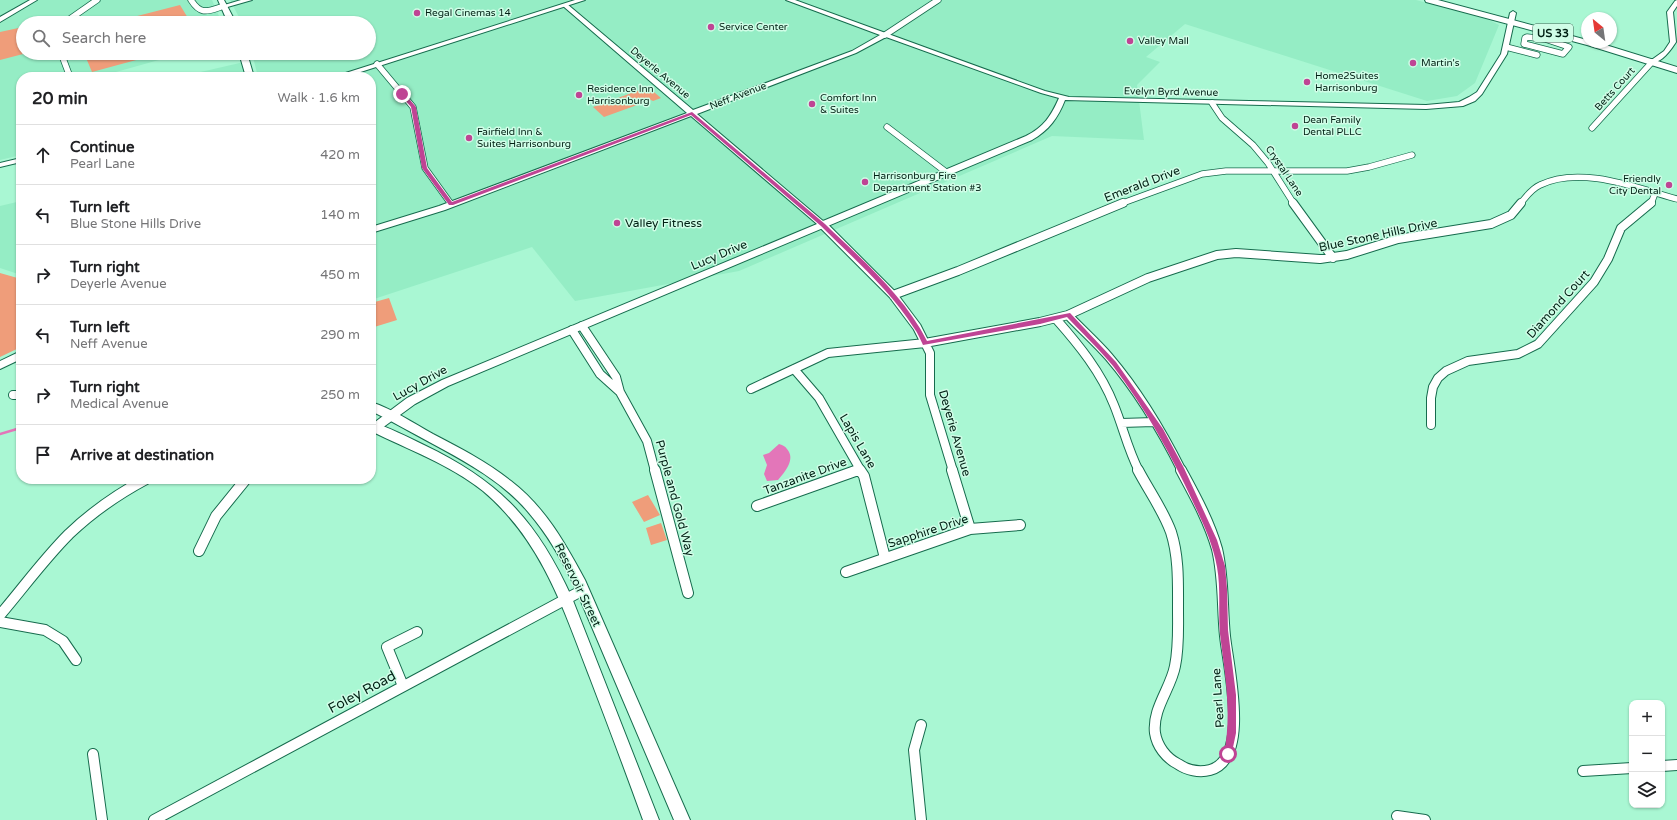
<!DOCTYPE html>
<html lang="en">
<head>
<meta charset="utf-8">
<style>
  :root { --surface:#fff; --page:#f2f2f2; --text:#202124; --muted:#757577; --line:#e0e0e0 }
  body { margin:0; font-family:"Varela Round",sans-serif; background:var(--page); color:var(--text) }
  .controls { position:absolute; right:12px; bottom:12px; display:grid; overflow:hidden; border-radius:8px; box-shadow:0 1px 3px #0004 }
  .controls button { width:36px; height:36px; display:grid; place-items:center; padding:0; border:0; border-bottom:1px solid var(--line); background:var(--surface); color:var(--text); font:20px sans-serif }
  .compass { position:absolute; left:1581px; top:12px; width:36px; height:36px; border-radius:50%; background:var(--surface); box-shadow:0 1px 3px #0004; rotate:331deg }
  .stop { position:absolute; width:12px; height:12px; margin:-9px; border:3px solid #bf4494; border-radius:50%; background:#fff }
  .stop.end { background:#bf4494; border-color:#fff; box-shadow:0 1px 4px #0008 }
  .list { margin:0; padding:0; list-style:none }
  h2 { display:flex; justify-content:space-between; align-items:center; height:52px; margin:0; padding:0 16px; font-size:17px }
  h2 small { font-size:13px; font-weight:400; color:var(--muted) }
  .list li { display:grid; grid-template-columns:26px 1fr auto; gap:12px; align-items:center; box-sizing:border-box; height:60px; padding:0 16px; border-top:1px solid var(--line) }
  .list b { display:block; font-size:15px; white-space:nowrap }
  .list p { margin:0; font-size:13px; white-space:nowrap; color:var(--muted) }
  .list em { font-size:13px; font-style:normal; color:var(--muted) }
  .icon { flex:none; width:22px; height:22px; fill:none; stroke:currentColor; stroke-width:2; stroke-linecap:round; stroke-linejoin:round }
  .map { position:relative; flex:none; width:1677px; height:820px; overflow:hidden }
  .search { position:absolute; background:var(--surface); box-shadow:0 1px 3px #0004; left:16px; top:16px; width:360px; height:44px; display:flex; align-items:center; gap:10px; box-sizing:border-box; padding:0 14px; border-radius:22px; color:var(--muted); font-size:15px }
  .panel { position:absolute; background:var(--surface); box-shadow:0 1px 3px #0004; left:16px; top:72px; width:360px; height:412px; border-radius:16px }
  .map>svg:first-child { display:block }
</style>
</head>
<body>
<div class="map">
<svg width="1677" height="820" viewBox="0 0 1677 820">
  <rect width="100%" height="100%" fill="#a9f7d3"/>
  <path fill="#95edc5" d="M0,0H212L222,23H23V53H184L98,77H21V155L0,160Z
    M230,0H1416L1487,19L1499,25L1475,83L1457,96L1427,101L1185,24L1146,57L1160,62L1137,85L1144,140L1052,136L739,271L575,301L532,247L371,300V77H258L252,53H369V23H242Z
    M244,62L248,77H179Z
    M21,201V275L0,268V206Z"/>
  <path fill="#ef9d7a" d="M180,5L191,23H110Z
    M23,27V53H27L0,60V32Z
    M84,53H162L92,72Z
    M648,87L661,98L653,101L651,100L604,117L593,107Z
    M0,273L21,279V347L0,357Z
    M389,298L397,320L371,328V303Z
    M648,495L660,515L644,522L632,502Z
    M661,523L667,540L651,545L646,528Z"/>
  <path fill="#e376b9" d="M779,444C782,445 785,446 787,449C796,459 785,472 778,480L767,481L764,474L767,465L763,455L769,453Z"/>
  <g fill="none" stroke-linecap="round" stroke-linejoin="round">
    <path stroke="#e376b9" stroke-width="2.5" d="M0,434L17,429"/>
    <g stroke="#166b4d" stroke-width="7">
      <path id="minor-far2" d="M191,0C201,16 208,11 224,6
        M64,23L97,0
        M885,35L938,0
        M1527,37L1545,39L1569,47L1563,54L1524,44L1525,38Z
        M1506,47L1537,55
        M61,53L70,77
        M377,64L413,107L425,168L451,204
        M1212,103L1222,118L1253,145L1268,163L1294,204
        M887,127L946,172
        M1592,128L1652,62
        M1120,204L1202,174L1226,171H1347L1369,167L1412,155
        M1520,204C1526,197 1531,189 1540,185C1580,165 1637,188 1677,199
        M1651,204L1655,193"/>
    </g>
    <g stroke="#166b4d" stroke-width="10">
      <path id="minor-far1" d="M1293,203L1333,258
        M823,225L893,295L917,327L930,353V395L953,471
        M893,295L958,271L1123,203
        M1068,315C1081,329 1096,342 1109,357C1138,391 1162,431 1182,471
        M1056,319C1079,345 1101,372 1114,405C1123,427 1128,450 1139,471
        M572,330L600,374L620,392L616,377L582,326
        M794,369L819,398L861,471
        M751,389L828,353L925,343L1040,322L1068,315L1148,278L1217,255L1236,253L1320,259L1347,255L1398,239L1491,224L1511,215L1521,203
        M620,392L647,441L655,471
        M13,395H21
        M1121,423L1154,422
        M1431,425V398L1433,387L1438,378L1446,371L1468,361L1518,354L1538,344L1594,282L1608,259L1621,228L1651,203
        M855,471L860,469"/>
    </g>
    <g stroke="#166b4d" stroke-width="12">
      <path id="minor" d="M655,470L688,593
        M860,470L864,476L885,558
        M952,470L970,529
        M1138,470C1149,491 1163,510 1171,532C1179,557 1178,583 1178,609C1178,628 1179,647 1175,666C1171,688 1152,709 1155,733C1157,746 1166,758 1178,764C1187,770 1199,773 1210,770C1251,759 1228,666 1225,636C1222,607 1224,578 1217,549C1209,521 1195,496 1181,470
        M757,506L858,470
        M199,551L216,516L246,479
        M846,572L970,529L1020,525
        M0,615C23,588 44,559 69,534C92,512 118,494 146,479
        M0,622L45,630L63,641L76,660
        M403,686L387,647L417,632
        M921,725L914,750L921,820
        M93,754L102,820
        M1662,766L1677,765
        M1583,771L1632,768
        M1397,816L1425,820
        M154,820L583,590"/>
    </g>
    <g stroke="#166b4d" stroke-width="2">
      <path id="tertiary" d="M30,0H37L0,22V17Z
        M241,0H252L224,8L221,6Z
        M786,0H795L1045,91L1069,97L1426,105L1459,102L1469,97L1477,92L1501,54L1510,13L1513,11L1516,13L1507,54L1482,94L1475,101L1463,106L1426,109L1065,100C1058,118 1049,130 1032,140L448,386L415,404L378,431H371V425L407,398L442,380L817,224L691,116L445,210L371,233V227L439,206L687,113L563,6V4H567L693,110L852,51L880,35ZM886,37L1041,93L1059,98C1051,116 1044,127 1026,136L823,221L697,114L856,53Z
        M1677,0V6L1673,12L1676,42C1671,50 1661,64 1650,63V61L1664,51L1670,42L1667,12L1675,1Z
        M21,158V162L0,167V163Z"/>
    </g>
    <g stroke="#166b4d" stroke-width="2">
      <path id="secondary" d="M218,0H224L236,23H228Z
        M575,0H585L345,77H333Z
        M239,53H247L254,77H246Z
        M21,351V359L0,369V361Z
        M371,402C393,409 413,423 433,434C460,448 487,462 511,481C545,507 565,543 585,580L690,820H674L574,585C562,560 548,535 529,513C503,482 468,463 433,444C412,433 392,421 371,411Z
        M371,422C388,427 408,437 424,445C501,482 537,521 572,598L659,820H643C626,773 608,725 590,678C563,608 542,541 483,491C449,464 409,450 371,431Z"/>
    </g>
    <g stroke="#166b4d" stroke-width="2">
      <path id="trunk" d="M1425,0H1438L1587,40V42H1596L1677,67V73L1587,45L1426,2Z"/>
    </g>
    <use href="#minor-far2" stroke="#fff" stroke-width="5.5"/>
    <use href="#minor-far1" stroke="#fff" stroke-width="8"/>
    <use href="#minor" stroke="#fff" stroke-width="10"/>
    <use href="#tertiary" fill="#fff" fill-rule="evenodd"/>
    <use href="#secondary" fill="#fff" fill-rule="evenodd"/>
    <use href="#trunk" fill="#fff" fill-rule="evenodd"/>
  </g>
  <path fill="#bf4494" d="M400,94L404,93L416,107L427,168L452,202L692,112L825,224C861,259 904,295 927,341L1070,313L1116,362L1163,429L1184,468L1217,540L1225,566L1227,589L1228,630L1236,695V733L1231,757L1228,758L1225,757L1224,754C1232,713 1225,675 1220,634C1218,611 1221,589 1217,567C1213,544 1203,523 1193,502C1171,454 1145,408 1113,366C1099,349 1082,333 1067,317L1040,324L923,345C920,339 918,333 914,328C890,290 853,258 821,226L691,115L453,205H449L422,168L411,107Z"/>
  <g fill="#bf4494" stroke="#d0fde7" stroke-width="1.5">
    <circle cx="417" cy="13" r="4"/>
    <circle cx="711" cy="27" r="4"/>
    <circle cx="1130" cy="41" r="4"/>
    <circle cx="1413" cy="63" r="4"/>
    <circle cx="1307" cy="82" r="4"/>
    <circle cx="579" cy="95" r="4"/>
    <circle cx="812" cy="104" r="4"/>
    <circle cx="1295" cy="126" r="4"/>
    <circle cx="469" cy="138" r="4"/>
    <circle cx="865" cy="182" r="4"/>
    <circle cx="1669" cy="185" r="4"/>
    <circle cx="617" cy="223" r="4"/>
  </g>
  <g text-anchor="middle" dominant-baseline="central" stroke-width="3" stroke-linejoin="round" paint-order="stroke">
    <g font-size="10" fill="#002014" stroke="#d0fde7" text-anchor="start">
      <text x="425" y="13">Regal Cinemas 14</text>
      <text x="719" y="27">Service Center</text>
      <text x="1138" y="41">Valley Mall</text>
      <text x="1421" y="63">Martin's</text>
      <text x="1315" y="76">Home2Suites<tspan x="1315" dy="12">Harrisonburg</tspan></text>
      <text x="587" y="89">Residence Inn<tspan x="587" dy="12">Harrisonburg</tspan></text>
      <text x="820" y="98">Comfort Inn<tspan x="820" dy="12">&amp; Suites</tspan></text>
      <text x="1303" y="120">Dean Family<tspan x="1303" dy="12">Dental PLLC</tspan></text>
      <text x="477" y="132">Fairfield Inn &amp;<tspan x="477" dy="12">Suites Harrisonburg</tspan></text>
      <text x="873" y="176">Harrisonburg Fire<tspan x="873" dy="12">Department Station #3</tspan></text>
      <text x="1661" y="179" text-anchor="end">Friendly<tspan x="1661" dy="12">City Dental</tspan></text>
    </g>
    <g font-size="10" fill="#002014" stroke="#d0fde7">
      <text transform="translate(660 73) rotate(40)">Deyerle Avenue</text>
      <text transform="translate(1615 89) rotate(-48)">Betts Court</text>
      <text transform="translate(1171 92) rotate(1)">Evelyn Byrd Avenue</text>
      <text transform="translate(738 96) rotate(-21)">Neff Avenue</text>
      <text transform="translate(1284 171) rotate(56)">Crystal Lane</text>
    </g>
    <rect fill="#d0fde7" stroke="#3e6253" stroke-width="1" x="1533" y="24" width="40" height="18" rx="3"/>
    <g font-size="11" font-weight="bold" fill="#002014">
      <text x="1553" y="33">US 33</text>
    </g>
    <g font-size="12" fill="#002014" stroke="#d0fde7">
      <text transform="translate(1142 184) rotate(-21)">Emerald Drive</text>
      <text transform="translate(1378 235) rotate(-12)">Blue Stone Hills Drive</text>
      <text transform="translate(719 255) rotate(-23)">Lucy Drive</text>
      <text transform="translate(1558 304) rotate(-48)">Diamond Court</text>
      <text transform="translate(420 383) rotate(-29)">Lucy Drive</text>
      <text transform="translate(955 433) rotate(74)">Deyerie Avenue</text>
      <text transform="translate(858 441) rotate(60)">Lapis Lane</text>
      <text transform="translate(805 476) rotate(-20)">Tanzanite Drive</text>
      <text transform="translate(675 498) rotate(75)">Purple and Gold Way</text>
      <text transform="translate(928 531) rotate(-18)">Sapphire Drive</text>
      <text transform="translate(578 585) rotate(64)">Reservoir Street</text>
      <text transform="translate(1218 698) rotate(-94)">Pearl Lane</text>
    </g>
    <g font-size="12" fill="#002014" stroke="#d0fde7" text-anchor="start">
      <text x="625" y="223">Valley Fitness</text>
    </g>
    <g font-size="14" fill="#002014" stroke="#d0fde7">
      <text transform="translate(362 692) rotate(-28)">Foley Road</text>
    </g>
  </g>
</svg>
<div class="controls">
<button>+</button>
<button>−</button>
<button><svg class="icon" aria-label="layers" viewBox="0 0 24 24"><path d="M12 4l9 5-9 5-9-5zM3 14l9 5 9-5"/></svg></button>
</div>
<svg class="compass" viewBox="-18 -18 36 36"><path d="M0-13l5 13h-10z" fill="#e53935"/><path d="M0 13l5-13h-10z" fill="#757577"/></svg>
<div class="stop" style="left:1228px;top:754px"></div>
<div class="stop end" style="left:402px;top:94px"></div>
<div class="search"><svg class="icon" aria-label="search" viewBox="0 0 24 24"><circle cx="10" cy="10" r="6"/><path d="M15 15l6 6"/></svg>Search here</div>
<section class="panel">
<h2>20 min<small>Walk · 1.6 km</small></h2>
<ul class="list">
<li><svg class="icon" aria-label="ahead" viewBox="0 0 24 24"><path d="M12 20V5M6 11l6-6 6 6"/></svg><div><b>Continue</b><p>Pearl Lane</p></div><em>420 m</em></li>
<li><svg class="icon" aria-label="left" viewBox="0 0 24 24"><path d="M17 20v-9H6M10 6l-5 5 5 5"/></svg><div><b>Turn left</b><p>Blue Stone Hills Drive</p></div><em>140 m</em></li>
<li><svg class="icon" aria-label="right" viewBox="0 0 24 24"><path d="M7 20v-9h11M14 6l5 5-5 5"/></svg><div><b>Turn right</b><p>Deyerle Avenue</p></div><em>450 m</em></li>
<li><svg class="icon" aria-label="left" viewBox="0 0 24 24"><path d="M17 20v-9H6M10 6l-5 5 5 5"/></svg><div><b>Turn left</b><p>Neff Avenue</p></div><em>290 m</em></li>
<li><svg class="icon" aria-label="right" viewBox="0 0 24 24"><path d="M7 20v-9h11M14 6l5 5-5 5"/></svg><div><b>Turn right</b><p>Medical Avenue</p></div><em>250 m</em></li>
<li><svg class="icon" aria-label="arrive" viewBox="0 0 24 24"><path d="M6 21V4h12l-3 4 3 4H6"/></svg><div><b>Arrive at destination</b></div></li>
</ul>
</section>
</div>
</body>
</html>
